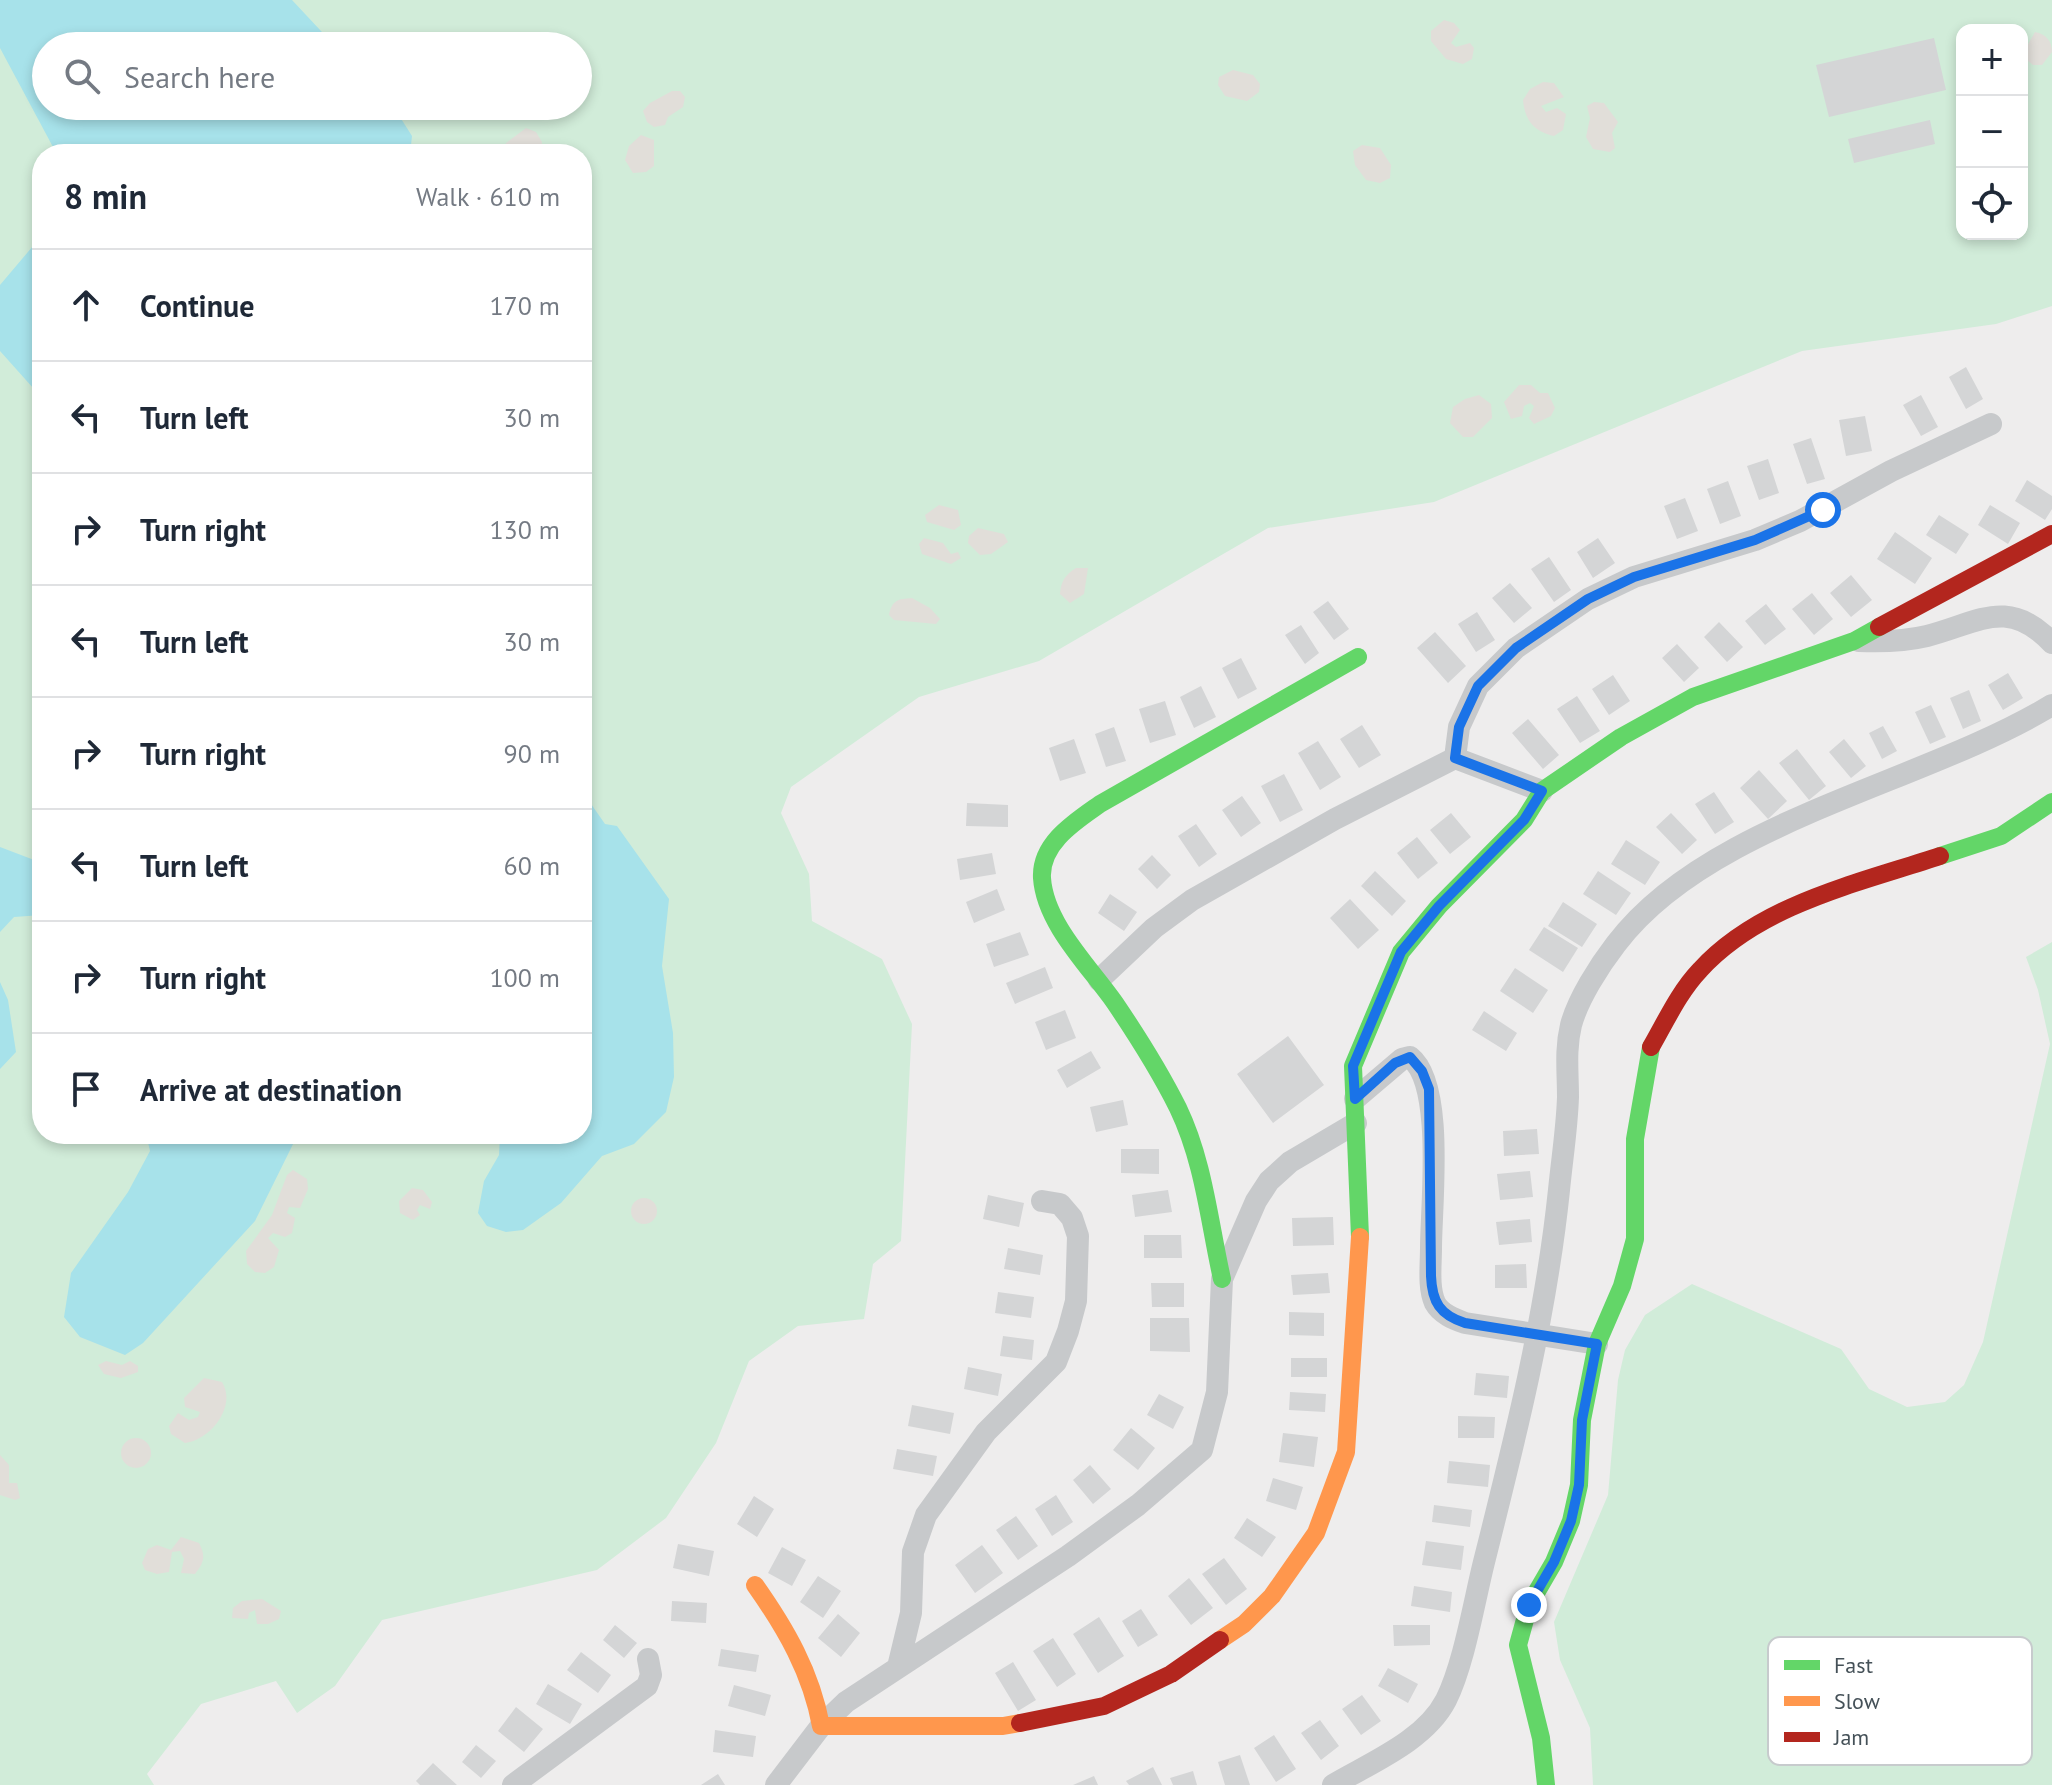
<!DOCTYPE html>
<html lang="en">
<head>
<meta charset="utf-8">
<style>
  :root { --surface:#fff; --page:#f6f6f7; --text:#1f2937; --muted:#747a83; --line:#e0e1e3 }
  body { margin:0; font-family:"PT Sans",sans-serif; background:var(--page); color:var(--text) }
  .controls { position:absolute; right:24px; top:24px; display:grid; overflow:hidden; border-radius:16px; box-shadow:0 4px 12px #0003 }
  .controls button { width:72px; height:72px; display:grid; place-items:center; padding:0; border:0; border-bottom:2px solid var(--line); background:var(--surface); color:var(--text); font:40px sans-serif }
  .stop { position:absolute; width:24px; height:24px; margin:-18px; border:6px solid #1a73e8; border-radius:50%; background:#fff }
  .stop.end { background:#1a73e8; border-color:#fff; box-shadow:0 2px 8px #0008 }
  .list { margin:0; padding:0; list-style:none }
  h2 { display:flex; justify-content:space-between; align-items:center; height:104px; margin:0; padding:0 32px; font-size:34px }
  h2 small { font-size:26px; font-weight:400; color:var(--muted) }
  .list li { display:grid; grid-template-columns:52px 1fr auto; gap:24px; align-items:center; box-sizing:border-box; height:112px; padding:0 32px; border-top:2px solid var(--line) }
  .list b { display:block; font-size:30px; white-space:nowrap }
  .list em { font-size:26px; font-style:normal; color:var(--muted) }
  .icon { flex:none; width:44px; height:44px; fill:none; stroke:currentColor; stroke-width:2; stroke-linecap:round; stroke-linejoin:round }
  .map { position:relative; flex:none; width:2052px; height:1785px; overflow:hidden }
  .search { position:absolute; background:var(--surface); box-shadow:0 4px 12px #0003; left:32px; top:32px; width:560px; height:88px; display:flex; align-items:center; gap:20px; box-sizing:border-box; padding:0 28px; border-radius:44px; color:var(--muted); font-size:30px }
  .panel { position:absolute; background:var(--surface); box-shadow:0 4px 12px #0003; left:32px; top:144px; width:560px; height:1000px; border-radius:32px }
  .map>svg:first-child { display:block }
</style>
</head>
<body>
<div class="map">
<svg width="2052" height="1785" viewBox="0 0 2052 1785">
  <rect width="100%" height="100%" fill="#eeeded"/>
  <path fill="#d1ecd9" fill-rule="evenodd" d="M0,0H2052V306L1996,324L1802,351L1434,502L1268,528L1039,661L919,697L791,787L781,813L809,874L812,921L882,959L912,1024L901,1241L873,1264L864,1319L798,1326L749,1361L716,1443L666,1518L597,1570L382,1620L335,1686L297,1713L276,1681L201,1704L147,1774L154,1785H0ZM1962,30H2022V234H1962ZM46,46H578V106H46ZM42,154H582V1134H42Z
    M2052,942V1785H1593L1590,1728L1560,1660L1554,1622L1608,1495L1618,1380L1625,1350L1645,1315L1692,1284L1841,1349L1869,1389L1907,1407L1945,1402L1964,1385L1983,1342L2050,1044L2038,990L2026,957Z"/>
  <path fill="#e1ded9" d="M1444,20L1454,23L1460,30L1451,43L1456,47L1470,43L1474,48L1472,59L1463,64L1446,59L1431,41V31Z
    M2035,32C2046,34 2052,41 2052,52L2042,65H2033L2027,60L2026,48Z
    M1233,70L1253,75L1260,84L1259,92L1247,101L1225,96L1218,85L1219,77Z
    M1543,82L1554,83L1564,97L1541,106L1546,112L1557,108L1566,114L1563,130L1554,136C1534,131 1525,121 1523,100L1530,89Z
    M672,91H680L685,97L683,107L668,117L665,125L654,127L647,122L643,111L650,103Z
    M1594,102L1604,103L1618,122L1612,133L1615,148L1610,152L1593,149L1586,137L1590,118L1587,106Z
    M526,128L536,132L542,142L541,154H502L506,143Z
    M641,135L654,140V166L646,172L633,173L625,160L629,146Z
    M1362,145L1380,148L1391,165L1390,178L1380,183L1366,180L1355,165L1353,151Z
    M1519,385H1531L1540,393H1548L1555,408L1551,416L1534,424L1529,418L1534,406L1530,403L1524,406L1522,416L1511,419L1504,402Z
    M1479,395L1491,404L1492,418L1473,437H1463L1450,423L1453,407L1465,399Z
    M939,505L958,510L961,525L954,530L927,522L925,515Z
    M978,528L1004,534L1008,542L991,554L980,555L968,543L969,536Z
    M924,538L943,543L951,554L958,552L961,558L951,564L922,554L919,544Z
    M1076,568H1088L1084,594L1070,603L1060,594C1061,581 1065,575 1076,568Z
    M912,598L930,608L940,619L936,624L894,620L889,615C892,600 898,599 912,598Z
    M293,1170L307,1179L308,1189L300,1208L289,1207L287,1213L295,1218L292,1233L285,1237L273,1233L268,1238L279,1250L274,1267L265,1273L255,1272L247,1264L246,1251L272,1215L287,1175Z
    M412,1188L423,1190L432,1202L430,1209L420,1205L417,1210L420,1215L413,1220L400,1213L399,1201Z
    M631 1211a13 13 0 1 1 26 0a13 13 0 1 1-26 0Z
    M106,1361L122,1365L130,1361L138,1366V1372L121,1378L104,1374L98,1365Z
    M204,1378L222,1382C237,1406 211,1440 185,1443L171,1434L169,1426L178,1413L189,1420L198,1417L200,1412L185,1407L184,1398Z
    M121 1453a15 15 0 1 1 30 0a15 15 0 1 1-30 0Z
    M0,1455L9,1465V1483H17L20,1498L15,1500L0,1495Z
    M181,1537L199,1543C206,1556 204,1563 195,1574L181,1573L184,1559L180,1551L172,1552L169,1572L157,1574L145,1570L142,1563L148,1549L157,1545L171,1550Z
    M262,1599L281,1611L279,1619L268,1624H257L255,1610L249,1613L248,1619L232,1618L233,1608L242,1601Z"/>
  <path fill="#a7e2ea" d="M0,0H292L335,46H46V106H393L412,136L410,154H53V147L0,48Z
    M42,226V398L0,351V285L33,246Z
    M582,791L605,824L617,826L669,899L662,966L673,1033L674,1077L666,1112L634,1144L602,1156L561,1203L523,1230L506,1232L487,1226L478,1213L484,1181L499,1155L500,1134H582Z
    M0,847L42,863V915L14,917L0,932Z
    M0,982L8,1000L16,1052L0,1069Z
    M146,1134H298L255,1221L143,1343L125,1355L80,1337L64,1317L71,1273L128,1192L150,1151Z"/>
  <path fill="#d4d5d6" d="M1934,38L1946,90L1829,117L1816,65Z
    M1930,120L1935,144L1854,163L1848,139Z
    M1966,367L1983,399L1966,409L1949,377Z
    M1921,395L1938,427L1921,436L1903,405Z
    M1865,416L1872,451L1846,456L1839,420Z
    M1811,438L1825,479L1807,484L1793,444Z
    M1768,459L1779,493L1759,500L1747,466Z
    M2027,480L2052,496V509L2045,520L2015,501Z
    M1728,481L1741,516L1720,524L1707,489Z
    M1685,498L1698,531L1677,539L1664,506Z
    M1990,505L2020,523L2008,544L1978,525Z
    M1939,515L1969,534L1956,554L1926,535Z
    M1895,532L1932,558L1915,584L1877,559Z
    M1598,538L1615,563L1593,578L1577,552Z
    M1549,557L1571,590L1554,602L1531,569Z
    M1851,575L1872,600L1851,617L1830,593Z
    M1510,583L1532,608L1514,623L1492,598Z
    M1812,593L1833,619L1814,635L1792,609Z
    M1328,601L1349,629L1334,640L1313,612Z
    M1766,604L1786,629L1765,645L1745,621Z
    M1477,612L1495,640L1476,652L1458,624Z
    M1719,622L1743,647L1727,662L1704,637Z
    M1301,625L1319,653L1305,664L1285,635Z
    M1435,632L1466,666L1448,683L1417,648Z
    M1677,644L1699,668L1684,682L1662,658Z
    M1241,658L1257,689L1238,699L1222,668Z
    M2008,673L2023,698L2003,710L1988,685Z
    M1613,675L1630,701L1609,715L1592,689Z
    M1201,686L1216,717L1194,728L1180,697Z
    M1969,690L1981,721L1963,729L1950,698Z
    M1577,696L1600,731L1580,743L1557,709Z
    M1165,701L1176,735L1150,743L1139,709Z
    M1931,705L1946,737L1930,744L1915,712Z
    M1528,719L1559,755L1543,769L1512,733Z
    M1362,725L1381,755L1359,768L1340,739Z
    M1883,726L1897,751L1882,759L1869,733Z
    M1114,727L1126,761L1106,767L1095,734Z
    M1074,739L1086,773L1060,781L1049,748Z
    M1844,739L1866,766L1851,778L1829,752Z
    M1318,741L1341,777L1320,790L1298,753Z
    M1797,749L1826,786L1809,800L1779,763Z
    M1759,770L1787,801L1768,819L1740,788Z
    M1284,774L1303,810L1280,822L1261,786Z
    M1714,792L1734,822L1715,834L1695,804Z
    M1242,796L1261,823L1241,837L1222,810Z
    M967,803L1008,805V827L966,826Z
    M1451,813L1471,837L1450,854L1430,830Z
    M1671,813L1697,840L1682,854L1656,827Z
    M1196,824L1217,854L1199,867L1178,836Z
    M1417,837L1438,863L1418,879L1397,853Z
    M1626,840L1660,862L1645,885L1611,864Z
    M992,853L996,874L960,880L957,859Z
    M1152,855L1171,875L1157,889L1138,869Z
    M1375,871L1406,901L1392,916L1361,886Z
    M1598,871L1631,893L1616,915L1583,894Z
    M997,889L1005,910L974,923L966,902Z
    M1110,894L1137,912L1124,931L1098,913Z
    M1350,899L1379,930L1358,949L1330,918Z
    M1563,902L1597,924L1582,947L1548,926Z
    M1544,927L1578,948L1563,972L1529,950Z
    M1020,932L1029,955L994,967L986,944Z
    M1045,967L1053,988L1015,1004L1006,983Z
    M1515,968L1548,990L1533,1013L1500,991Z
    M1065,1010L1076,1038L1046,1050L1035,1022Z
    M1484,1011L1517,1033L1506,1051L1472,1030Z
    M1288,1036L1324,1085L1273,1123L1237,1074Z
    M1091,1051L1101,1068L1067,1088L1057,1070Z
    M1123,1100L1128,1125L1096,1132L1090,1107Z
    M1537,1129L1539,1154L1504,1156L1503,1131Z
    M1121,1149H1159V1174L1121,1173Z
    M1530,1171L1533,1197L1500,1200L1497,1174Z
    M1168,1190L1172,1212L1135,1217L1132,1195Z
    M988,1195L1024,1203L1019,1227L983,1219Z
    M1333,1217L1334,1245L1293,1246L1292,1218Z
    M1530,1219L1532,1242L1499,1245L1496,1222Z
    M1144,1235H1181L1182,1258H1144Z
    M1008,1248L1043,1255L1040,1275L1004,1269Z
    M1526,1264L1527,1288H1495V1265Z
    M1328,1273L1330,1293L1293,1295L1291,1275Z
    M1151,1283H1184V1307H1152Z
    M998,1292L1034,1297L1031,1318L995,1313Z
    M1289,1312L1324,1313V1336L1289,1335Z
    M1150,1318H1189L1190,1352L1150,1351Z
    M1003,1336L1034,1340L1032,1360L1000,1356Z
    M1291,1358H1327V1377H1291Z
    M968,1367L1002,1374L998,1396L964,1389Z
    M1476,1373L1509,1376L1507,1398L1474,1395Z
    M1290,1392L1326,1394L1325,1412L1289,1410Z
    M1159,1394L1184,1407L1173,1429L1147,1415Z
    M912,1405L954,1413L950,1434L908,1426Z
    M1458,1416L1495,1417L1494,1438H1458Z
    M1131,1428L1155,1448L1138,1470L1113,1450Z
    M1283,1433L1318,1437L1314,1467L1279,1462Z
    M897,1449L937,1456L933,1476L893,1469Z
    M1449,1461L1490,1465L1488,1487L1447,1483Z
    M1090,1465L1111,1489L1093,1504L1073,1480Z
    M1273,1478L1303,1487L1296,1510L1266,1501Z
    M1056,1495L1073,1522L1052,1536L1035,1509Z
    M754,1496L774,1509L757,1537L737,1524Z
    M1434,1505L1472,1510L1470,1527L1432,1522Z
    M1016,1516L1038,1546L1018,1560L996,1530Z
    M1247,1518L1276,1537L1262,1557L1234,1538Z
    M1426,1541L1464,1546L1461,1570L1422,1565Z
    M678,1544L714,1551L709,1576L673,1568Z
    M982,1545L1003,1573L975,1593L955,1565Z
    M782,1547L806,1560L792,1586L768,1573Z
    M1224,1558L1247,1589L1226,1605L1202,1574Z
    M818,1576L841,1591L823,1618L800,1602Z
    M1189,1578L1213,1608L1191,1625L1168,1596Z
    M1414,1586L1452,1592L1450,1612L1411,1606Z
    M672,1601L707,1603L706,1623L671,1621Z
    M1141,1609L1158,1635L1138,1647L1122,1621Z
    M838,1614L860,1633L841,1657L818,1638Z
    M1099,1617L1124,1656L1098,1673L1073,1634Z
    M615,1625L637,1643L624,1658L603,1640Z
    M1393,1625H1430V1645L1394,1646Z
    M1053,1638L1076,1674L1057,1687L1033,1651Z
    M721,1649L759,1655L756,1672L718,1666Z
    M581,1652L611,1675L598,1693L567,1670Z
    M1013,1662L1036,1700L1018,1711L995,1673Z
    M1388,1668L1418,1684L1408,1703L1378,1686Z
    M548,1684L582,1704L570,1724L536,1704Z
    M734,1685L771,1695L765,1716L728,1706Z
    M1362,1695L1381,1721L1361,1735L1342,1709Z
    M516,1707L543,1729L524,1752L498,1731Z
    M1320,1720L1339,1746L1321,1760L1301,1733Z
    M715,1730L756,1736L753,1757L713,1752Z
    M1274,1735L1296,1769L1276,1782L1254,1748Z
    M476,1745L496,1761L481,1778L462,1762Z
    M1240,1755L1250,1785H1225L1218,1762Z
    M433,1763L457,1785H420L416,1781Z
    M1153,1767L1162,1785H1129L1126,1781Z
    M1193,1771L1197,1785H1173L1170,1778Z
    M718,1774L725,1785H701Z
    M1094,1776L1098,1785H1073Z"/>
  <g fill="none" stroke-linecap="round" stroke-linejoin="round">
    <path stroke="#c7c9cb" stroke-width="22" d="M1859,641C1881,642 1906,641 1927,636C1978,623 2008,596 2052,643
      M1542,791L1455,758L1459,727L1478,686L1516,648L1588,599L1634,577L1755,540L1800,521L1891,471L1991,424
      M1099,980L1154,928L1192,900L1335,819L1455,758
      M1355,1099L1402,1059L1410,1057C1445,1084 1431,1206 1431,1248C1431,1266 1428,1287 1435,1303C1441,1314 1454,1319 1465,1323L1597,1344
      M898,1667L911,1613L913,1552L926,1515L986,1432L1056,1362L1068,1331L1076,1301L1078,1236L1072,1218L1060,1204L1042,1201
      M513,1785L647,1686L651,1675L648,1659
      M776,1785L821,1726L846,1702L1068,1556L1138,1505L1202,1450L1217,1392L1222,1279L1256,1201L1269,1181L1290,1162L1356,1123
      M1333,1785C1370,1763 1425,1741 1446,1700C1464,1664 1474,1602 1484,1562C1515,1439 1546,1316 1559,1190C1562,1159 1567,1128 1568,1097C1568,1072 1565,1050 1571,1025C1578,999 1599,966 1616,944C1708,822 1922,784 2052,705"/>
    <path stroke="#63d668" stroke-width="18" d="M1940,856L2001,836L2052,802
      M1360,1237L1353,1066L1401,952L1439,906L1524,820L1542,791L1621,737L1693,697L1854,641L1879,627
      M1222,1279C1209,1221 1204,1162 1178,1108C1160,1072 1138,1037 1115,1003C1090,967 1045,924 1042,878C1040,843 1076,821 1100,804L1358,657
      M1546,1785L1541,1738L1518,1645L1529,1605L1554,1562L1571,1521L1579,1485L1582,1420L1597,1344L1622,1286L1635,1239V1139L1651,1047"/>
    <path stroke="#ff974d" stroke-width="18" d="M755,1585C786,1629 811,1672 821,1726H1003L1020,1723
      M1220,1640L1244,1624L1272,1596L1316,1533L1346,1452L1360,1237"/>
    <path stroke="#b3261e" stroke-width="18" d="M1879,627L2052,534
      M1651,1047C1666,1021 1679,992 1700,970C1760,904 1859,883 1940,856
      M1020,1723L1104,1706L1171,1674L1220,1640"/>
  </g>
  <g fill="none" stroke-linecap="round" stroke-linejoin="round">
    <path stroke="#1a73e8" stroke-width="10" d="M1529,1605L1554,1562L1571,1521L1579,1485L1582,1420L1597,1344L1465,1323C1440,1315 1432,1302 1431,1276L1429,1089L1422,1071L1410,1057L1395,1063L1355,1099L1353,1066L1401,952L1439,906L1524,820L1542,791L1455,758L1459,727L1478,686L1516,648L1588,599L1634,577L1755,540L1823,510"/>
  </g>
  <rect x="1768" y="1637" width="264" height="128" rx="12" fill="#fff" stroke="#c7cbcd" stroke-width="2"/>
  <rect x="1784" y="1660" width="36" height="10" fill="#63d668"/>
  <rect x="1784" y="1696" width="36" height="10" fill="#ff974d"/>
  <rect x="1784" y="1732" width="36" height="10" fill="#b3261e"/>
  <g font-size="22" fill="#455158">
    <text x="1834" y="1673">Fast</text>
    <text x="1834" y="1709">Slow</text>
    <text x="1834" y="1745">Jam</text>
  </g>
</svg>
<div class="controls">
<button>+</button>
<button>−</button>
<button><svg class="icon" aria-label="locate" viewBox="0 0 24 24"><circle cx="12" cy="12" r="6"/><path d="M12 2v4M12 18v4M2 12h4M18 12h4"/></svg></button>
</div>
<div class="stop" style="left:1823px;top:510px"></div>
<div class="stop end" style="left:1529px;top:1605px"></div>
<div class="search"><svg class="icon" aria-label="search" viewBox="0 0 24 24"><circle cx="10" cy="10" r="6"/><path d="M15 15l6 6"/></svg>Search here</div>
<section class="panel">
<h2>8 min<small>Walk · 610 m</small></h2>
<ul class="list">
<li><svg class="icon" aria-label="ahead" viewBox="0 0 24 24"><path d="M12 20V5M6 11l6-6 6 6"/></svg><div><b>Continue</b></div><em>170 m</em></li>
<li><svg class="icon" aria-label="left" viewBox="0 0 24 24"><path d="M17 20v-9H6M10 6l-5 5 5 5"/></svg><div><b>Turn left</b></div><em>30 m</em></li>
<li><svg class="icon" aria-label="right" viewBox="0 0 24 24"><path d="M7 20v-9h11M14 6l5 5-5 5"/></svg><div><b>Turn right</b></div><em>130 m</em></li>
<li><svg class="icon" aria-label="left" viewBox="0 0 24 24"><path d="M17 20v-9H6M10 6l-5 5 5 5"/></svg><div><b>Turn left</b></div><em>30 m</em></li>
<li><svg class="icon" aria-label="right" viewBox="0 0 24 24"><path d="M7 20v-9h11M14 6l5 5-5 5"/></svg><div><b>Turn right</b></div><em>90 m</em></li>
<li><svg class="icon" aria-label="left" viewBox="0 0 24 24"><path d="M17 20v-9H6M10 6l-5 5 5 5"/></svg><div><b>Turn left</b></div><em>60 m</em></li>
<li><svg class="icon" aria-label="right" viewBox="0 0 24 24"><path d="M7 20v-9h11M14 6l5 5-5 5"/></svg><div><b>Turn right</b></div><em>100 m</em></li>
<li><svg class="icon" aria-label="arrive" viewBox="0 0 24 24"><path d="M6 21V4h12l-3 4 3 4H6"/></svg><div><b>Arrive at destination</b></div></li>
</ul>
</section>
</div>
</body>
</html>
